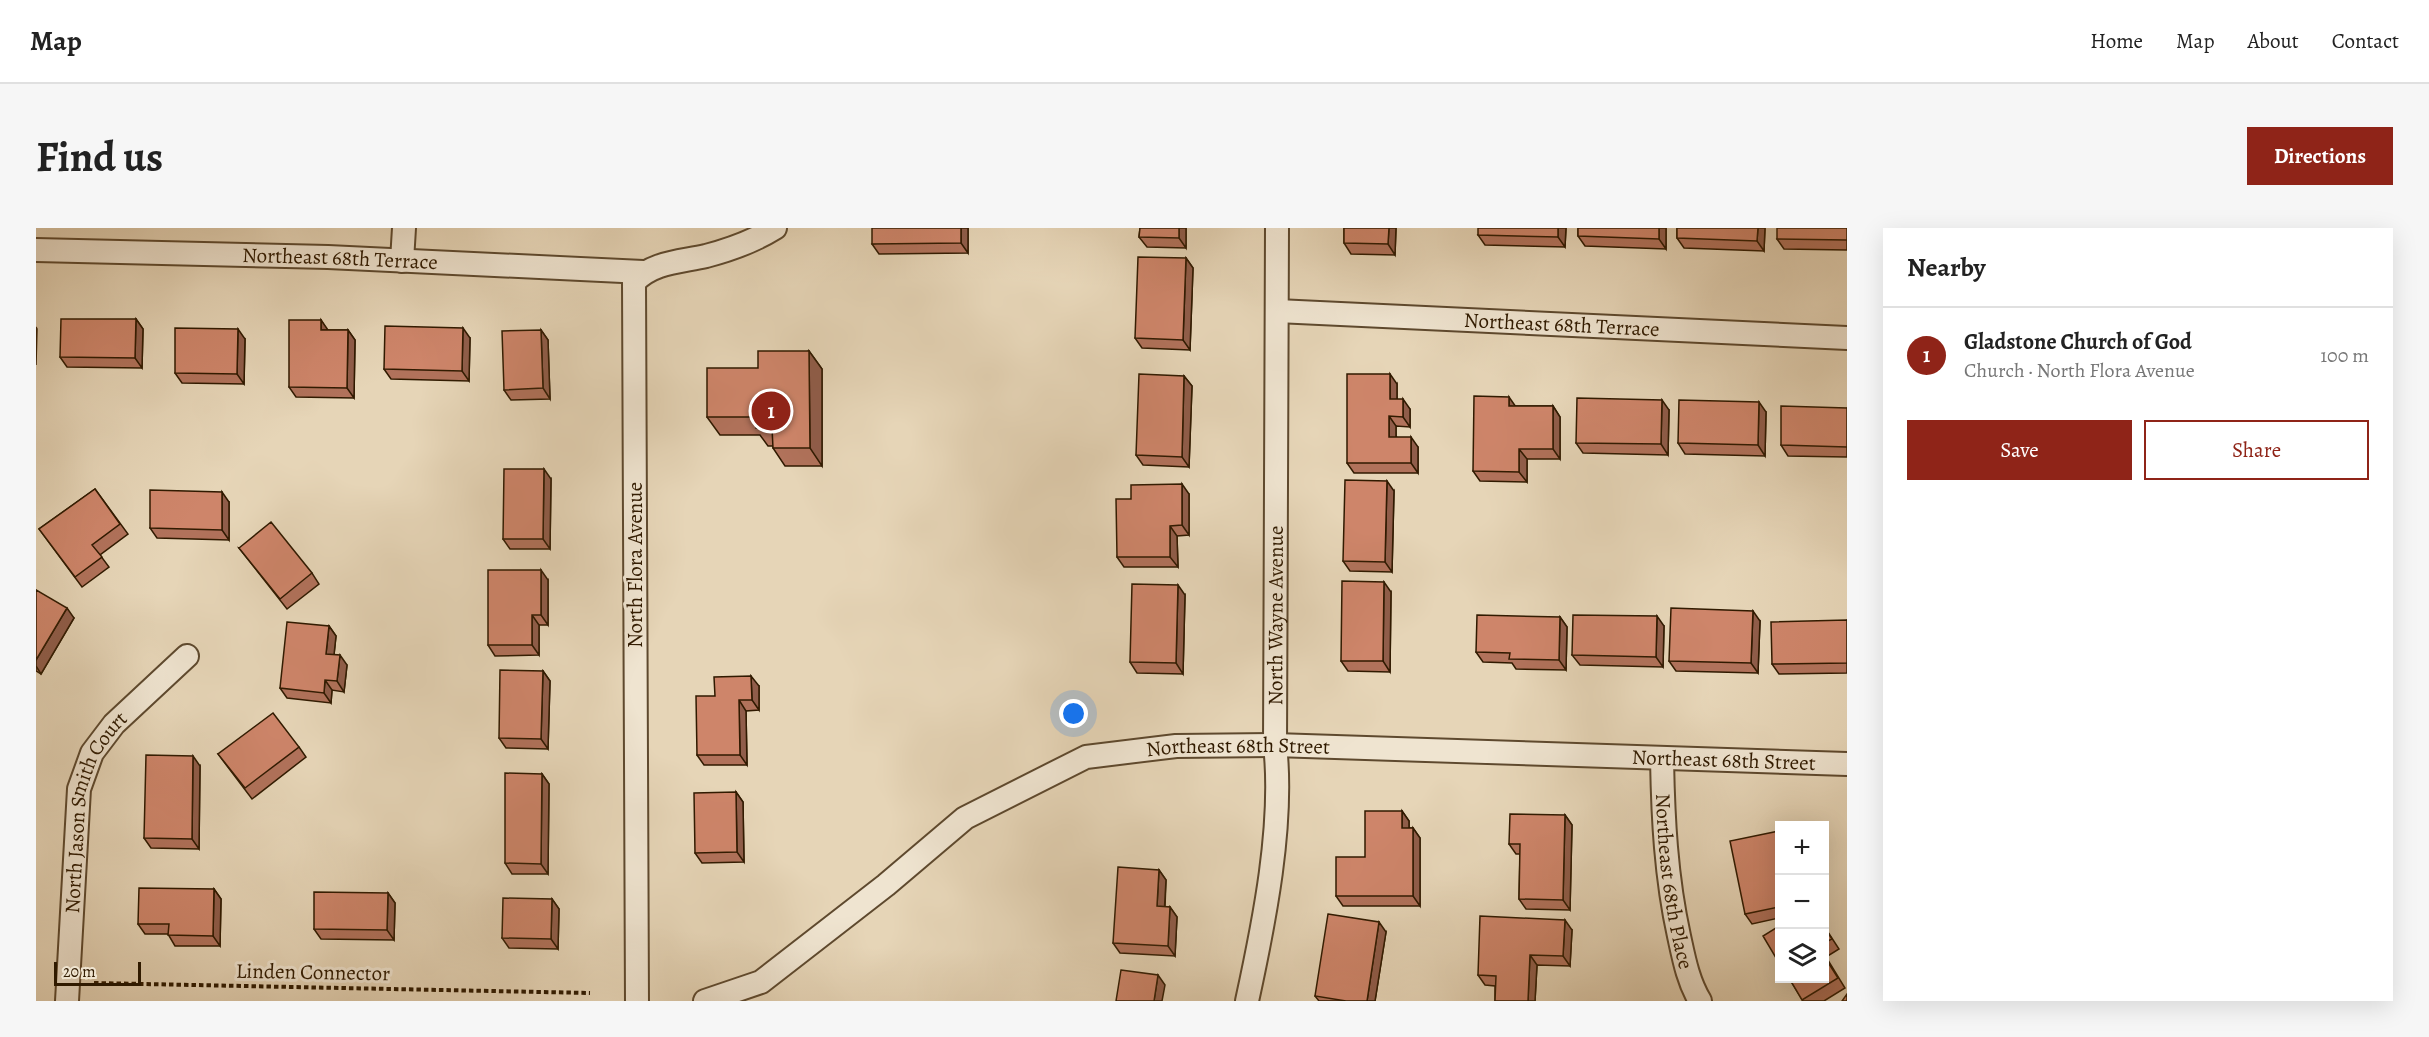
<!DOCTYPE html>
<html lang="en">
<head>
<meta charset="utf-8">
<style>
  :root { --surface:#fff; --page:#f6f6f6; --text:#222; --muted:#767676; --line:#e0e0e0; --accent:#8f2418 }
  body { margin:0; font-family:Alegreya,serif; background:var(--page); color:var(--text) }
  .controls { position:absolute; right:18px; bottom:18px; display:grid; overflow:hidden; border-radius:0px; box-shadow:0 6px 24px #0002 }
  .controls button { width:54px; height:54px; display:grid; place-items:center; padding:0; border:0; border-bottom:2px solid var(--line); background:var(--surface); color:var(--text); font:30px sans-serif }
  .scale { position:absolute; left:18px; bottom:15px; width:87px; box-sizing:border-box; padding-left:6px; border:3px solid #301a00; border-top:0; font-size:16px; line-height:21px; white-space:nowrap; color:#301a00; -webkit-text-stroke:4px #efe4d0; paint-order:stroke }
  .you { position:absolute; left:1038px; top:486px; width:21px; height:21px; margin:-15px; border:4px solid #fff; border-radius:50%; background:#1a73e8; box-shadow:0 0 0 9px #1a73e833 }
  .badge { display:grid; place-items:center; width:39px; height:39px; border-radius:50%; background:var(--accent); color:#fff; font-size:20px; font-weight:700 }
  .pin { position:absolute; translate:-50% -50%; border:3px solid #fff; box-shadow:0 2px 6px #0006 }
  .list { margin:0; padding:0; list-style:none }
  h2 { display:flex; justify-content:space-between; align-items:center; height:78px; margin:0; padding:0 24px; font-size:26px }
  h2 small { font-size:20px; font-weight:400; color:var(--muted) }
  .list li { display:grid; grid-template-columns:39px 1fr auto; gap:18px; align-items:center; box-sizing:border-box; height:96px; padding:0 24px; border-top:2px solid var(--line) }
  .list b { display:block; font-size:22px; white-space:nowrap }
  .list p { margin:0; font-size:20px; white-space:nowrap; color:var(--muted) }
  .list em { font-size:20px; font-style:normal; color:var(--muted) }
  .actions { display:flex; gap:12px; padding:18px 24px }
  .actions a { flex:1; padding:14px 0; border:2px solid var(--accent); border-radius:0px; text-align:center; font-size:21px; color:var(--accent) }
  .actions .main { background:var(--accent); color:#fff }
  .icon { flex:none; width:33px; height:33px; fill:none; stroke:currentColor; stroke-width:2; stroke-linecap:round; stroke-linejoin:round }
  .map { position:relative; flex:none; width:1811px; height:773px; overflow:hidden; border-radius:0px }
  header { display:flex; align-items:center; gap:36px; box-sizing:border-box; height:84px; padding:0 30px; background:var(--surface); border-bottom:2px solid var(--line) }
  header strong { font-size:28px }
  nav { display:flex; gap:33px; margin-inline-start:auto; font-size:21px }
  .intro { display:flex; align-items:center; justify-content:space-between; box-sizing:border-box; height:144px; padding:0 36px }
  h1 { margin:0; font-size:42px }
  .button { padding:15px 27px; border-radius:0px; background:var(--accent); color:#fff; font-size:21px; font-weight:700 }
  main { display:flex; gap:36px; padding:0 36px }
  aside { flex:1; background:var(--surface); border-radius:0px; box-shadow:0 6px 24px #0002 }
  .map>svg:first-child { display:block }
</style>
</head>
<body>
<header>
<strong>Map</strong>
<nav><a>Home</a><a>Map</a><a>About</a><a>Contact</a></nav>
</header>
<div class="intro"><h1>Find us</h1><a class="button">Directions</a></div>
<main>
<div class="map">
<svg width="1811" height="773" viewBox="0 0 1811 773">
  <rect width="100%" height="100%" fill="#e6d5b7"/>
  <filter id="stains"><feTurbulence type="fractalNoise" baseFrequency=".00333" numOctaves="4"/><feColorMatrix values="0 0 0 0 .2 0 0 0 0 .09 0 0 0 0 .02 0 0 0 .5 -.17"/></filter>
  <radialGradient id="worn" r=".72"><stop offset=".6" stop-color="#630" stop-opacity="0"/><stop offset="1" stop-color="#630" stop-opacity=".3"/></radialGradient>
  <g fill="none" stroke-linecap="round" stroke-linejoin="round">
    <g stroke="#5e492e" stroke-width="26">
      <g id="minor">
        <path id="s1" d="M0,22L292,29L607,44"/>
        <path d="M366,33L368,0"/>
        <path id="s2" d="M1241,83L1811,110"/>
        <path id="s3" d="M1626,530C1627,590 1630,649 1643,708C1648,731 1652,753 1664,773"/>
        <path id="s4" d="M31,773L43,561L56,525L78,496L151,428"/>
        <path d="M601,773L598,54C617,34 644,34 670,28C693,22 718,13 739,0"/>
        <path id="s5" d="M669,773L725,754L850,657L929,590L1050,529L1140,518L1239,517L1811,536"/>
        <path id="s6" d="M1211,773C1228,695 1248,596 1239,517L1241,0"/>
      </g>
    </g>
    <path stroke="#301a00" stroke-width="4" stroke-dasharray="4.5 3" stroke-linecap="butt" d="M58,755L554,765"/>
    <use href="#minor" stroke="#efe4d0" stroke-width="22"/>
  </g>
  <path fill="#b1725b" stroke="#301a00" stroke-width="1.5" d="M932,0V25L843,26L836,16Z
    M1104,0H1150V20L1111,19L1103,9Z
    M1308,0H1360L1359,27L1315,26L1308,15Z
    M1530,0L1529,19L1449,17L1442,7Z
    M1542,0H1630V21L1549,18L1542,8Z
    M1641,0H1729L1728,23L1648,20L1641,10Z
    M1811,0V22L1748,21L1741,11Z
    M1150,30L1157,40L1154,122L1106,120L1099,110Z
    M100,91L107,101L106,140L31,139L24,129Z
    M285,92L291,102H312L319,112L318,170L260,169L253,159Z
    M505,102L512,112L514,171L475,172L468,162Z
    M434,110L433,153L355,151L348,141Z
    M209,111L208,156L146,155L139,145Z
    M773,123L786,141V238H749L737,220V218H732L724,207H684L671,189L722,140Z
    M1148,148L1156,158L1153,239L1107,237L1100,227Z
    M1361,156V171L1374,181V199L1360,198V209L1382,219V245H1318L1311,235Z
    M1479,178H1517L1524,189V231H1491V254L1444,253L1437,243Z
    M1811,180V229L1752,228L1745,217Z
    M1633,182L1632,227L1547,225L1540,215Z
    M1730,184L1729,228L1649,226L1642,215Z
    M515,251L514,321H474L467,311Z
    M59,261L92,306L64,327L73,339L46,359L3,301Z
    M1358,263L1356,344L1314,343L1307,333Z
    M1153,266V307L1141,308L1142,339H1088L1081,329L1095,271Z
    M193,274V312L121,310L114,300Z
    M203,320L276,345L283,356L251,381Z
    M512,352V397H503V427L459,428L452,417Z
    M0,362L38,390L5,446L0,443Z
    M1355,364L1354,444L1312,443L1305,433Z
    M1149,367L1147,446L1101,445L1094,434Z
    M1524,389L1531,399L1530,442L1480,441L1476,435L1447,434L1440,424Z
    M1811,392V445L1743,446L1736,436Z
    M1724,393L1722,445L1640,443L1633,433Z
    M293,398L300,408L298,427L311,437L308,464L296,462L295,475L251,470L244,460Z
    M1628,398L1627,439L1544,437L1536,427Z
    M507,443L514,453L512,521L470,520L463,510Z
    M723,458V482L710,483L711,537H668L661,527L679,468Z
    M263,519L270,529L216,571L182,526Z
    M164,538L163,621L115,620L108,610Z
    M506,546L513,556L512,646H476L469,635Z
    M700,564L707,574L708,634L666,635L659,625Z
    M1366,583L1373,593V600H1377L1384,610V678H1307L1300,668L1329,629Z
    M1529,587L1536,597L1534,682L1490,681L1483,671L1484,626H1480L1473,616Z
    M1743,603V690L1716,696L1709,686Z
    M1123,642L1130,652L1129,679H1134L1141,689L1139,728L1084,725L1077,715Z
    M178,661L185,671L184,718H139L132,706H109L102,696Z
    M352,665L359,675L358,712L285,711L278,701Z
    M516,671L523,681L522,721L473,720L466,710Z
    M1788,698L1803,721L1790,729L1809,760L1788,773H1767L1753,750H1788Z
    M1536,702L1534,738L1501,737L1499,773H1459V758L1449,757L1442,747Z
    M1350,704L1339,773H1283L1279,768Z"/>
  <path fill="#905d4a" stroke="#301a00" stroke-width="1.5" d="M925,0H932V25L925,15Z
    M1143,0H1150V20L1143,10Z
    M1353,0H1360L1359,27L1352,16Z
    M1522,0H1530L1529,19L1522,9Z
    M1623,0H1630V21L1623,11Z
    M1722,0H1729L1728,23L1721,13Z
    M1150,30L1157,40L1154,122L1147,112Z
    M100,91L107,101L106,140L99,130Z
    M285,92L292,102H285Z
    M0,99L1,101L0,137Z
    M427,100L434,110L433,153L426,143Z
    M202,101L209,111L208,156L201,146Z
    M312,102L319,112L318,170L311,160Z
    M505,102L512,112L514,171L507,160Z
    M773,123L786,141V238L774,220Z
    M1354,146L1361,156V181L1354,171Z
    M1148,148L1156,158L1153,239L1146,229Z
    M1473,169L1480,179L1473,178Z
    M1367,171L1374,181V199L1367,189Z
    M1626,172L1633,182L1632,227L1625,216Z
    M1723,174L1730,184L1729,228L1722,217Z
    M1517,178L1524,189V231L1517,221Z
    M1353,188L1360,198V219L1353,209Z
    M1375,209L1382,219V245L1375,235Z
    M1483,221L1491,231V254L1483,244Z
    M508,241L515,251L514,321L507,311Z
    M1351,253L1358,263L1356,344L1349,334Z
    M1146,256L1153,266V307L1146,297Z
    M186,264L193,274V312L186,302Z
    M1134,298L1141,308L1142,339L1134,329Z
    M505,342L512,352V397L505,387Z
    M1348,354L1355,364L1354,444L1347,433Z
    M1142,357L1149,367L1147,446L1140,435Z
    M31,380L38,390L5,446L0,438V432Z
    M1717,383L1724,393L1722,445L1715,435Z
    M496,387L503,397V427L496,417Z
    M1621,388L1628,398L1627,439L1620,429Z
    M1524,389L1531,399L1530,442L1523,432Z
    M293,398L300,408L297,436L290,426Z
    M304,427L311,437L308,464L301,453Z
    M507,443L514,453L512,521L505,511Z
    M715,448L723,458V482L716,472Z
    M289,452L296,462L295,475L288,465Z
    M703,472L710,483L711,537L704,527Z
    M157,528L164,538L163,621L156,611Z
    M506,546L513,556L512,646L505,636Z
    M700,564L707,574L708,634L701,624Z
    M1366,583L1373,593V610L1366,600Z
    M1529,587L1536,597L1534,682L1527,672Z
    M1377,600L1384,610V678L1377,668Z
    M1123,642L1130,652L1128,688L1121,678Z
    M178,661L185,671L184,718L177,708Z
    M352,665L359,675L358,712L351,702Z
    M516,671L523,681L522,721L515,711Z
    M1134,679L1141,689L1139,728L1132,718Z
    M1529,692L1536,702L1534,738L1527,728Z
    M1343,694L1350,704L1339,773H1331Z
    M1494,727L1501,737L1499,773H1492Z
    M1122,747L1129,757L1126,773H1118Z"/>
  <path fill="#ce856a" stroke="#301a00" stroke-width="1.5" d="M836,0H925V15L836,16Z
    M1104,0H1143V10L1103,9Z
    M1308,0H1353L1352,16L1308,15Z
    M1442,0H1522V9L1442,7Z
    M1542,0H1623V11L1542,8Z
    M1641,0H1722L1721,13L1641,10Z
    M1741,0H1811V12L1741,11Z
    M1102,29L1150,30L1147,112L1099,110Z
    M25,91H100L99,130L24,129Z
    M253,92H285V102H312L311,160L253,159Z
    M349,98L427,100L426,143L348,141Z
    M139,100L202,101L201,146L139,145Z
    M505,102L507,160L468,162L466,103Z
    M722,123H773L774,220H737L736,200H720V189H671V140H722Z
    M1103,146L1148,148L1146,229L1100,227Z
    M1311,146H1354V171H1367V189L1353,188V209H1375V235H1311Z
    M1438,168L1473,169V178H1517V221H1483V244L1437,243Z
    M1541,170L1626,172L1625,216L1540,215Z
    M1643,172L1723,174L1722,217L1642,215Z
    M1745,178L1811,180V219L1745,217Z
    M468,241H508L507,311H467Z
    M1309,252L1351,253L1349,334L1307,333Z
    M1146,256V297L1134,298V329H1081L1080,271H1095V257Z
    M59,261L84,296L56,317L66,329L39,349L3,301Z
    M114,262L186,264V302L114,300Z
    M235,294L276,345L244,371L203,320Z
    M452,342H505V387H496V417H452Z
    M1306,353L1348,354L1347,433H1305Z
    M1096,356L1142,357L1140,435L1094,434Z
    M0,362L31,380L0,432Z
    M1635,380L1717,383L1715,435L1633,433Z
    M1441,387L1524,389L1523,432L1473,431L1474,425L1440,424Z
    M1537,387L1621,388L1620,429L1536,427Z
    M1811,392V435L1736,436L1735,394Z
    M251,394L293,398L290,426L304,427L301,453L289,452L288,465L244,460Z
    M464,442L507,443L505,511L463,510Z
    M715,448L716,472H703L704,527H661L660,468H679L678,449Z
    M237,485L263,519L209,560L182,526Z
    M110,527L157,528L156,611L108,610Z
    M469,545L506,546L505,636L469,635Z
    M700,564L701,624L659,625L658,565Z
    M1329,583H1366V600H1377V668H1300V629H1329Z
    M1474,586L1529,587L1527,672L1483,671L1484,616H1473Z
    M1743,603V679L1709,686L1694,613Z
    M1082,639L1123,642L1121,678L1134,679L1132,718L1077,715Z
    M103,660L178,661L177,708L132,707L133,696H102Z
    M278,664L352,665L351,702L278,701Z
    M467,670L516,671L515,711L466,710Z
    M1292,686L1343,694L1331,773H1310L1279,768Z
    M1444,688L1529,692L1527,728L1494,727L1492,773H1459L1460,748L1442,747Z
    M1743,698V735L1727,708Z
    M1788,699L1796,711L1788,715Z
    M1788,728L1802,750L1766,772L1753,750H1788Z
    M1085,742L1122,747L1118,773H1080Z
    M1811,766V773H1806Z"/>
  <g text-anchor="middle" dominant-baseline="central" stroke-width="6" stroke-linejoin="round" paint-order="stroke">
    <g font-size="21" fill="#301a00" stroke="#efe4d0">
      <text stroke="none"><textPath href="#s1" startOffset="304">Northeast 68th Terrace</textPath></text>
      <text stroke="none"><textPath href="#s2" startOffset="285">Northeast 68th Terrace</textPath></text>
      <text transform="translate(599 337) rotate(-90)">North Flora Avenue</text>
      <text stroke="none"><textPath href="#s6" startOffset="388">North Wayne Avenue</textPath></text>
      <text stroke="none"><textPath href="#s5" startOffset="609">Northeast 68th Street</textPath></text>
      <text stroke="none"><textPath href="#s5" startOffset="1095">Northeast 68th Street</textPath></text>
      <text stroke="none"><textPath href="#s4" startOffset="194">North Jason Smith Court</textPath></text>
      <text stroke="none"><textPath href="#s3" startOffset="124">Northeast 68th Place</textPath></text>
      <text transform="translate(277 744) rotate(1)">Linden Connector</text>
    </g>
  </g>
  <rect width="100%" height="100%" filter="url(#stains)"/>
  <rect width="100%" height="100%" fill="url(#worn)"/>
</svg>
<div class="controls">
<button>+</button>
<button>−</button>
<button><svg class="icon" aria-label="layers" viewBox="0 0 24 24"><path d="M12 4l9 5-9 5-9-5zM3 14l9 5 9-5"/></svg></button>
</div>
<div class="scale">20 m</div>
<div class="you"></div>
<div class="pin badge" style="left:735px;top:183px">1</div>
</div>
<aside>
<h2>Nearby<small></small></h2>
<ul class="list">
<li><span class="badge">1</span><div><b>Gladstone Church of God</b><p>Church · North Flora Avenue</p></div><em>100 m</em></li>
</ul>
<div class="actions"><a class="main">Save</a><a>Share</a></div>
</aside>
</main>
</body>
</html>
